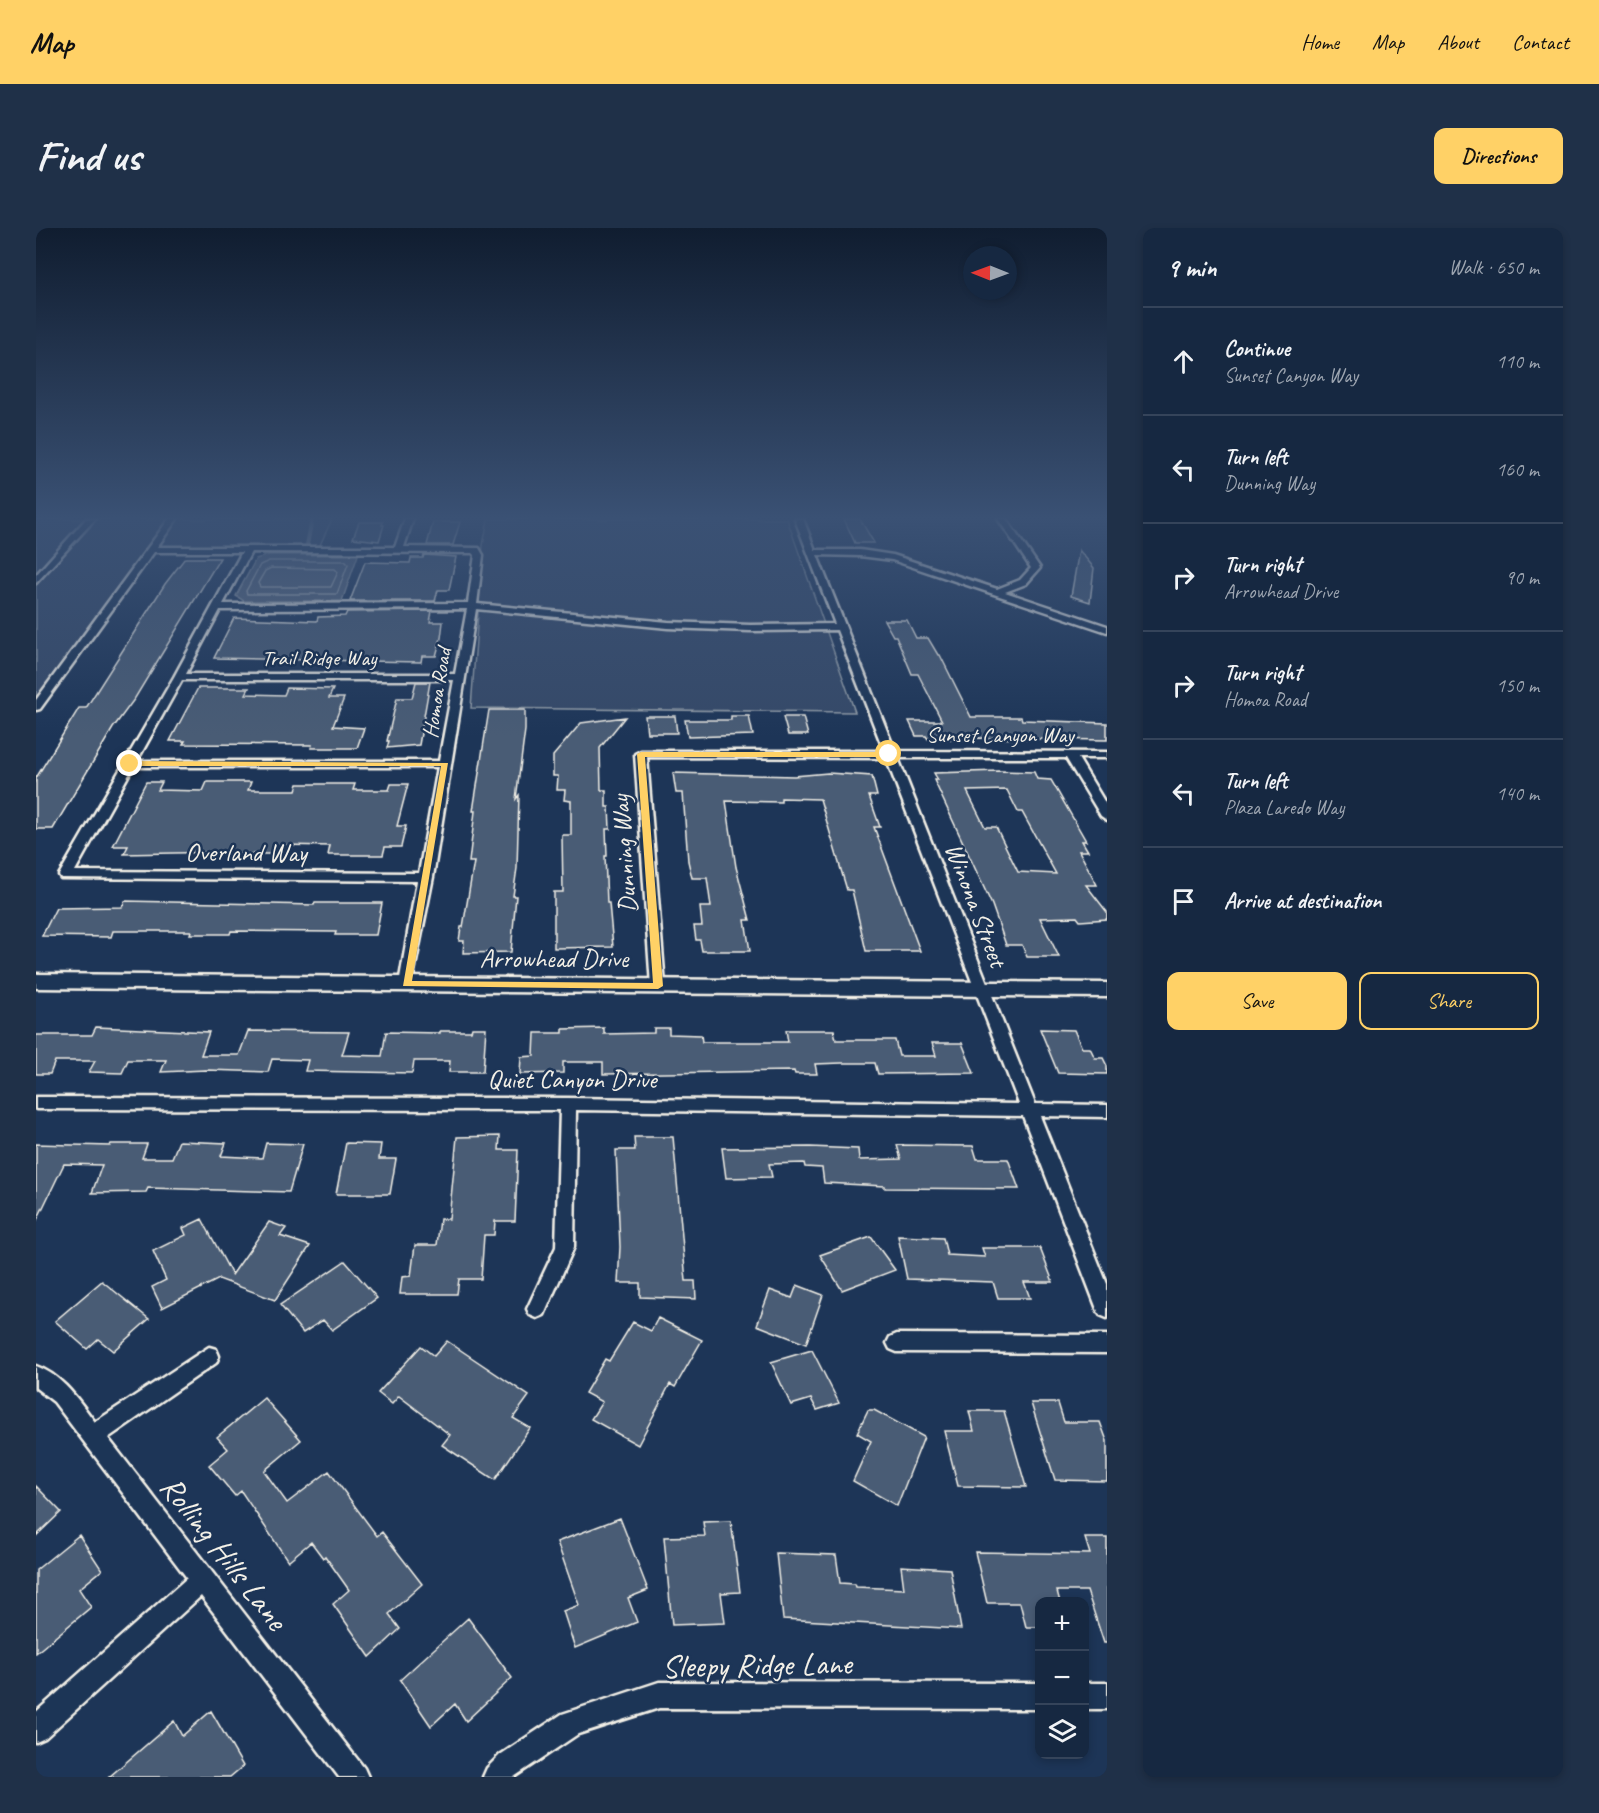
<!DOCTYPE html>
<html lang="en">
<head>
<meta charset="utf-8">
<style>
  :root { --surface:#162841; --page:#1f3048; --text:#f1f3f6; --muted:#9ea6b1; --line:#35445a; --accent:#ffd166 }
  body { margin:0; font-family:Caveat,sans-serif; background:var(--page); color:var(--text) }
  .controls { position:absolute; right:18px; bottom:18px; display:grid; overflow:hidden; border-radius:12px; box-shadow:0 3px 9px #0003 }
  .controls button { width:54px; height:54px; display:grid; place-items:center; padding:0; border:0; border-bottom:2px solid var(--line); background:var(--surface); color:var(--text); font:30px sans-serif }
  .compass { position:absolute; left:927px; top:18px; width:54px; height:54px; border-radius:50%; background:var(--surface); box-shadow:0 3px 9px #0003; rotate:271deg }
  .stop { position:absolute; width:18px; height:18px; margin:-14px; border:4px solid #ffd166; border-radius:50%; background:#fff }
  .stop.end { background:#ffd166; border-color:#fff; box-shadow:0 2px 6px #0008 }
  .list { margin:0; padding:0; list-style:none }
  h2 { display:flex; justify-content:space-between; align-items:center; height:78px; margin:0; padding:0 24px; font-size:26px }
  h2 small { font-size:20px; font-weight:400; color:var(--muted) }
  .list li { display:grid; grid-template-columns:39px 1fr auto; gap:18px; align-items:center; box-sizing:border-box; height:108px; padding:0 24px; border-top:2px solid var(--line) }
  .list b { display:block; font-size:22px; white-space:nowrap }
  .list p { margin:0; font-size:20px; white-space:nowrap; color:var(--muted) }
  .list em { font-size:20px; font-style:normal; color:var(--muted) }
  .actions { display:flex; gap:12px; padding:18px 24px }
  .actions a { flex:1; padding:14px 0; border:2px solid var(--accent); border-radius:12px; text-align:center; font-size:21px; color:var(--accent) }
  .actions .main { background:var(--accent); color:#111 }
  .icon { flex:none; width:33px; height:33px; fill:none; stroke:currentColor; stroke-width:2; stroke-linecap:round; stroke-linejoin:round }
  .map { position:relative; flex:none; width:1071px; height:1549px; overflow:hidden; border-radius:12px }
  header { display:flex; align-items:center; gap:36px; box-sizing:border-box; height:84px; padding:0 30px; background:var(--accent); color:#111 }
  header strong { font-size:28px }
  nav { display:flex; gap:33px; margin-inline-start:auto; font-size:21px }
  .intro { display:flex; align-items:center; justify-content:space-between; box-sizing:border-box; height:144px; padding:0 36px }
  h1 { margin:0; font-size:42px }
  .button { padding:15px 27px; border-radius:12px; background:var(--accent); color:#111; font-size:21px; font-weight:700 }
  main { display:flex; gap:36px; padding:0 36px }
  aside { flex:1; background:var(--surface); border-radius:12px; box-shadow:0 3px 9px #0003 }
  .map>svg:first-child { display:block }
</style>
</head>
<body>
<header>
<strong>Map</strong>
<nav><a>Home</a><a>Map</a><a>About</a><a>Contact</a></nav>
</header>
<div class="intro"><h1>Find us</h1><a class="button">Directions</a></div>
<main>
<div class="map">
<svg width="1071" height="1549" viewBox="0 0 1071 1549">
  <rect width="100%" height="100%" fill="#1d3557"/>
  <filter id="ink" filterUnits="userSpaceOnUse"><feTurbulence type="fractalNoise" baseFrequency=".0167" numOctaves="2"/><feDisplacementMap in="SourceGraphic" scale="12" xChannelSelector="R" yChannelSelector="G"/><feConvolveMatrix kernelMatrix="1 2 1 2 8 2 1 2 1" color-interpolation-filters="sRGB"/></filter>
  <g filter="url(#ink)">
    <path fill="#354a67" stroke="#949ea8" stroke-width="1.5" d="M0,291H296L284,317L122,318L3,475H0Z
      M452,291H751L819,484L435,480L447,317Z"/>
    <path fill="#5e6d82" stroke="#9aa2ab" stroke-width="1.5" d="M233,327H322L306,373H208L200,368L220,331Z"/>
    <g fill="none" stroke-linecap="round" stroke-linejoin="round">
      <path stroke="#b8bcbf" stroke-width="1.5" d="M233,333H309L312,336L301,366H211L210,363L224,337Z
        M235,340L299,341L302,344L295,359H224L222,355L229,343Z"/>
      <path stroke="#9aa2ab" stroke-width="4" d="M271,317L276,291"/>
    </g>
    <path fill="#485b74" stroke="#f4f1e8" stroke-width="1.5" fill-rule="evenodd" d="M808,291H824L838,315H819Z
      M323,294H347L346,297H348L343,313L317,310Z
      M397,294H424L417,317H391Z
      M1043,322L1058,340L1054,374L1035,368Z
      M388,327L420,329L413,362H402L399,373H314L329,334L374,335L375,330H387Z
      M149,330H184L99,470L77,500L17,601H0V550L43,480H50L129,356Z
      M396,383L394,394H407L405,410L400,428H386L385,434L178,430L198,390L281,393L282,389L309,388L311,384Z
      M848,392H871L880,410H892L902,427H904L935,489H985L986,492L1071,495V512L935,510L936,512L892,511L890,508H880L873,493H906L882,446H876L860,408H857Z
      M380,454H394L383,517L351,520L353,513H351L361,470H376Z
      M162,460H213L210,466L248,467L251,460L297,461L293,470H308L297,498L328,500L321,520H275L276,517L147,516L149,513H134Z
      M453,482H489V502L480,571L483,567L481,640L477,668H480L475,724L427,725L428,713H423L425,699H427L438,634H433L439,583H437Z
      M609,488H639L641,505H611Z
      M695,488H713L717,507L652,509L649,492H695Z
      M589,489L564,520L565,562H570V579H573L574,601H570L571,628H569L571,675H573L577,719L518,720V664H527L526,607H535V573L528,572L529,562H521L522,548H517V528L545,495Z
      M747,489H767L772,507H752Z
      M964,543L998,544L1001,551L1015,552L1050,613H1046L1052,623H1043L1061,657H1050L1071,684V691L1044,693L1041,689L1004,690L1023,729H991L986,717H970L956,677L898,552H902L898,545ZM971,562L982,584H986L1020,646L982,644L960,599H949L931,563Z
      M637,545L758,548L792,545L836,548L841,568H833L844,599H838L884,723H830L816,662H811L784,571L745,570V574L690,573L700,639L714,692H709L714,723H666L664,712H660L658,698H666L664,679H675L671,650H656L652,633L647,565H640Z
      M110,554H126L122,562L167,563L171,554H215L212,562H260L262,556H319L317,562H353L355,556H372L361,598H370L365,619H349L347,627H292L294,618L247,617L243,626H187L188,624L88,626L92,618H77Z
      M89,673L278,677L279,675H346L340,707H299L300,704L195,703L194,706H154L155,703H77L75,709L6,708L20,680L86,679Z
      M60,799L173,804L165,827H203L212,803L313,804L306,827L346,828L350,804L404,805V803H435L436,800H450L447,844H413L414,833H378L376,845L269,843L272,832L236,831L232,844L170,842L125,844L130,832H92L86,845L53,844L59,833H19L14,846H0V807H56Z
      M568,800V806L618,805V800H633V806L665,807L666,814H752L750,802H798L800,812H859L863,828H900L896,815H926L938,845L842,846L839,835H806L779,836L781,846H759L758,843L567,846V834H527V845L484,846L485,829L498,828L499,805H527V801Z
      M1004,801L1038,802L1046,820H1054L1059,830H1067L1071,838V846L1022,845Z
      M464,908L463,922H482L479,993H459L458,1007H448L445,1051H423L421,1066H364L366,1049L375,1048L379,1017H401L404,991H413L421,909Z
      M598,909H637L650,1053H659L660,1071L604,1069V1055H582L584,1019L580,922H599Z
      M143,913L190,915L185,928L226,930L230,915L267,916L253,964L112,960L110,964L56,965L66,937L28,936L0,994V916L74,918L75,916H111L106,930H136Z
      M310,915L345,916L343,931H360L354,966H300Z
      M861,917L937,918L941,931H972L983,961L849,960V958L788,955L786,940L769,939L768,935L733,936L736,949L690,950L686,920L774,919L822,921L823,932L865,931Z
      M166,991L196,1047L233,994L250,1000L244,1008L274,1018L239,1072L183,1051L126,1080L116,1059L130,1052L117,1023L150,1007L147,1000Z
      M862,1008L907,1010L911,1027L949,1029L946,1020H1004L1017,1054H988L994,1070H962L957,1054L871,1051Z
      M835,1009L859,1042L806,1062L784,1027Z
      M309,1033L341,1070L296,1102L287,1092L267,1105L244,1077Z
      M66,1053L113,1091L77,1123L62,1111L51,1121L19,1093Z
      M761,1057L787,1067L770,1116L721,1097L734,1062L756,1070Z
      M622,1090L666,1112L639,1159L634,1156L602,1217L555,1191L566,1174L549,1165L569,1131L573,1133L597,1094L615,1103Z
      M411,1113L493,1168L477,1190L494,1200L459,1252L406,1217L414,1207L363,1168L356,1176L342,1165L385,1118L398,1128Z
      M776,1122L803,1175L781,1182L775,1171L755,1177L735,1134Z
      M228,1170L265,1212L228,1243L251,1275L293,1243L341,1308L346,1304L386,1356L353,1386L364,1401L334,1429L297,1376L313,1362L289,1328L287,1330L275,1314L252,1333L205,1263L199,1268L173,1237L192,1221L181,1209Z
      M995,1175H1022L1028,1194H1064L1071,1213V1253L1019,1252Z
      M832,1182H838L888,1209L861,1278L817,1253L835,1213L821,1205Z
      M933,1183H968L990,1259L922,1258L908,1203H938Z
      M0,1258L25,1284L0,1308Z
      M584,1290L612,1362L592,1370L601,1394L539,1420L527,1383L543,1377L521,1314Z
      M695,1293L704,1364L685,1365L689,1395L636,1397L628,1309L669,1308L667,1294Z
      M43,1307L66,1342L43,1361L55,1379L0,1425V1342Z
      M1049,1310H1071V1415H1068L1051,1363H1021L1024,1374H1004V1399H990L984,1375H951L939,1324L1054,1326Z
      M740,1325L800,1327L804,1355L819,1356L820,1359L868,1361L865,1338L914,1341L925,1401L747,1391Z
      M432,1390L476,1450L430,1493L419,1476L395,1498L364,1452Z
      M175,1483L207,1538L194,1549H73L138,1493L146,1508Z"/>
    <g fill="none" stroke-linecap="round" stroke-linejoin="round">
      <g stroke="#f4f1e8" stroke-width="5">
        <path id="street" d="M50,291H59L0,355V347Z
          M133,291H141L121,319H359L369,291H377L368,319L443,320L447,327L441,376L632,394L714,397L799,396L759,291H767L779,322H824L857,327L961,361L984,352L995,340L962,291H970L1004,340L990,356L969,364L1071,398V404L856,332L824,328L781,327L859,523L1071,524V530H1042L1071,578V592L1065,588L1030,530H862L999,876L1071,877V889L1004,888L1071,1056V1090L1064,1087L1061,1081L987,888L540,882L538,1019L508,1087L501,1090L494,1087L491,1081L520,1019L524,882L0,881V869L532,870L983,876L850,530L611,529L629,758L622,763L615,758L599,526L605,523H848L801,402L714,403L632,400L440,381L397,649L375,759L370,761L363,756L381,653L25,650L23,647L138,449L206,324H118L4,481L0,482V472ZM215,324L437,325L439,327L432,375L187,376ZM431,381L419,446H150L184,382ZM146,452H418L403,533H101ZM97,539H402L383,645L39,643Z
          M861,1106L1071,1107V1125L861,1124L854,1121L851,1115L854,1109Z
          M173,1119L180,1121L183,1128L180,1135L72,1210L328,1540L332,1549H303L165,1368L9,1510L0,1514V1484L151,1350L18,1174L0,1160V1138C26,1147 43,1173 59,1194Z
          M623,1454L1004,1455V1481L623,1480L542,1506L478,1549H447L451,1540L464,1527L526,1486Z
          M1048,1455H1071V1481H1048Z"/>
      </g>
      <g stroke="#f4f1e8" stroke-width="5">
        <path id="secondary" d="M0,746L1071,755V769L0,760Z"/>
      </g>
      <use href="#street" fill="#1d3557" fill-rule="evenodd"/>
      <use href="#secondary" fill="#1d3557" fill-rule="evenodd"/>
    </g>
  </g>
  <linearGradient id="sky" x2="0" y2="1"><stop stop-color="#101d30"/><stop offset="0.57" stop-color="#3a5174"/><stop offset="1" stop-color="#3a5174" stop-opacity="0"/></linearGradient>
  <rect width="1071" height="508" fill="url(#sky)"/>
  <path fill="#ffd166" d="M605,524H853L856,526L853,529H609L627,758L622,761L367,758L405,538H94L90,536L94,533L412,535L376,753L617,755L601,526Z"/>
  <g text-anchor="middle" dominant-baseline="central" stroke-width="5" stroke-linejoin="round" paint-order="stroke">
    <g font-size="22" fill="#f4f1e8" stroke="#1d3557">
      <text x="283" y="430">Trail Ridge Way</text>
      <text transform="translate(401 465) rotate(-81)">Homoa Road</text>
      <text x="964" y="507">Sunset Canyon Way</text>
    </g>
    <g font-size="26" fill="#f4f1e8" stroke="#1d3557">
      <text x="210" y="624">Overland Way</text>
      <text transform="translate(588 626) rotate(-94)">Dunning Way</text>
      <text transform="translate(940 677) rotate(69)">Winona Street</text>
      <text x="518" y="730">Arrowhead Drive</text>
      <text x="536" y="851">Quiet Canyon Drive</text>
    </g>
    <g font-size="32" fill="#f4f1e8" stroke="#1d3557">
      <text transform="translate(188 1325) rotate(52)">Rolling Hills Lane</text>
      <text transform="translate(721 1437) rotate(-1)">Sleepy Ridge Lane</text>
    </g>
  </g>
</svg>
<div class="controls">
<button>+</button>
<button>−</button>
<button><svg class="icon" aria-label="layers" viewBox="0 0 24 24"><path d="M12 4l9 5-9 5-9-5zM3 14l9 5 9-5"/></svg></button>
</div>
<svg class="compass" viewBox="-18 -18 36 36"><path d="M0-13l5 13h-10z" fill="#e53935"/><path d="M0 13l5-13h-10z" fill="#9ea6b1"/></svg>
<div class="stop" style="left:853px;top:526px"></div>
<div class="stop end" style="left:94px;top:536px"></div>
</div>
<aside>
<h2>9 min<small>Walk · 650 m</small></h2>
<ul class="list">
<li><svg class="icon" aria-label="ahead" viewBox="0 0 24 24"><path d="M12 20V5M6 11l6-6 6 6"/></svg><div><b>Continue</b><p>Sunset Canyon Way</p></div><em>110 m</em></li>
<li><svg class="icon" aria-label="left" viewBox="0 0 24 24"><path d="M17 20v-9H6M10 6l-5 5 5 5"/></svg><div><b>Turn left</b><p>Dunning Way</p></div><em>160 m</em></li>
<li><svg class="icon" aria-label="right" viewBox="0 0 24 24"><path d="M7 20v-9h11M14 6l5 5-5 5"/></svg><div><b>Turn right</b><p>Arrowhead Drive</p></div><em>90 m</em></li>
<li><svg class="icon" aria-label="right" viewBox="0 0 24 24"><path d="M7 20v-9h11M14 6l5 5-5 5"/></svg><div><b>Turn right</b><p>Homoa Road</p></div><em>150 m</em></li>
<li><svg class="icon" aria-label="left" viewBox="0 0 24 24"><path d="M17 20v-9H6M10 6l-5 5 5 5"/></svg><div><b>Turn left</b><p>Plaza Laredo Way</p></div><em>140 m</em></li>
<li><svg class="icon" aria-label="arrive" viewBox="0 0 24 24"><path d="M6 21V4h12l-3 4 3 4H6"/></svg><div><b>Arrive at destination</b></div></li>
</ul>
<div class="actions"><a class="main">Save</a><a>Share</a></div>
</aside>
</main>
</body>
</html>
